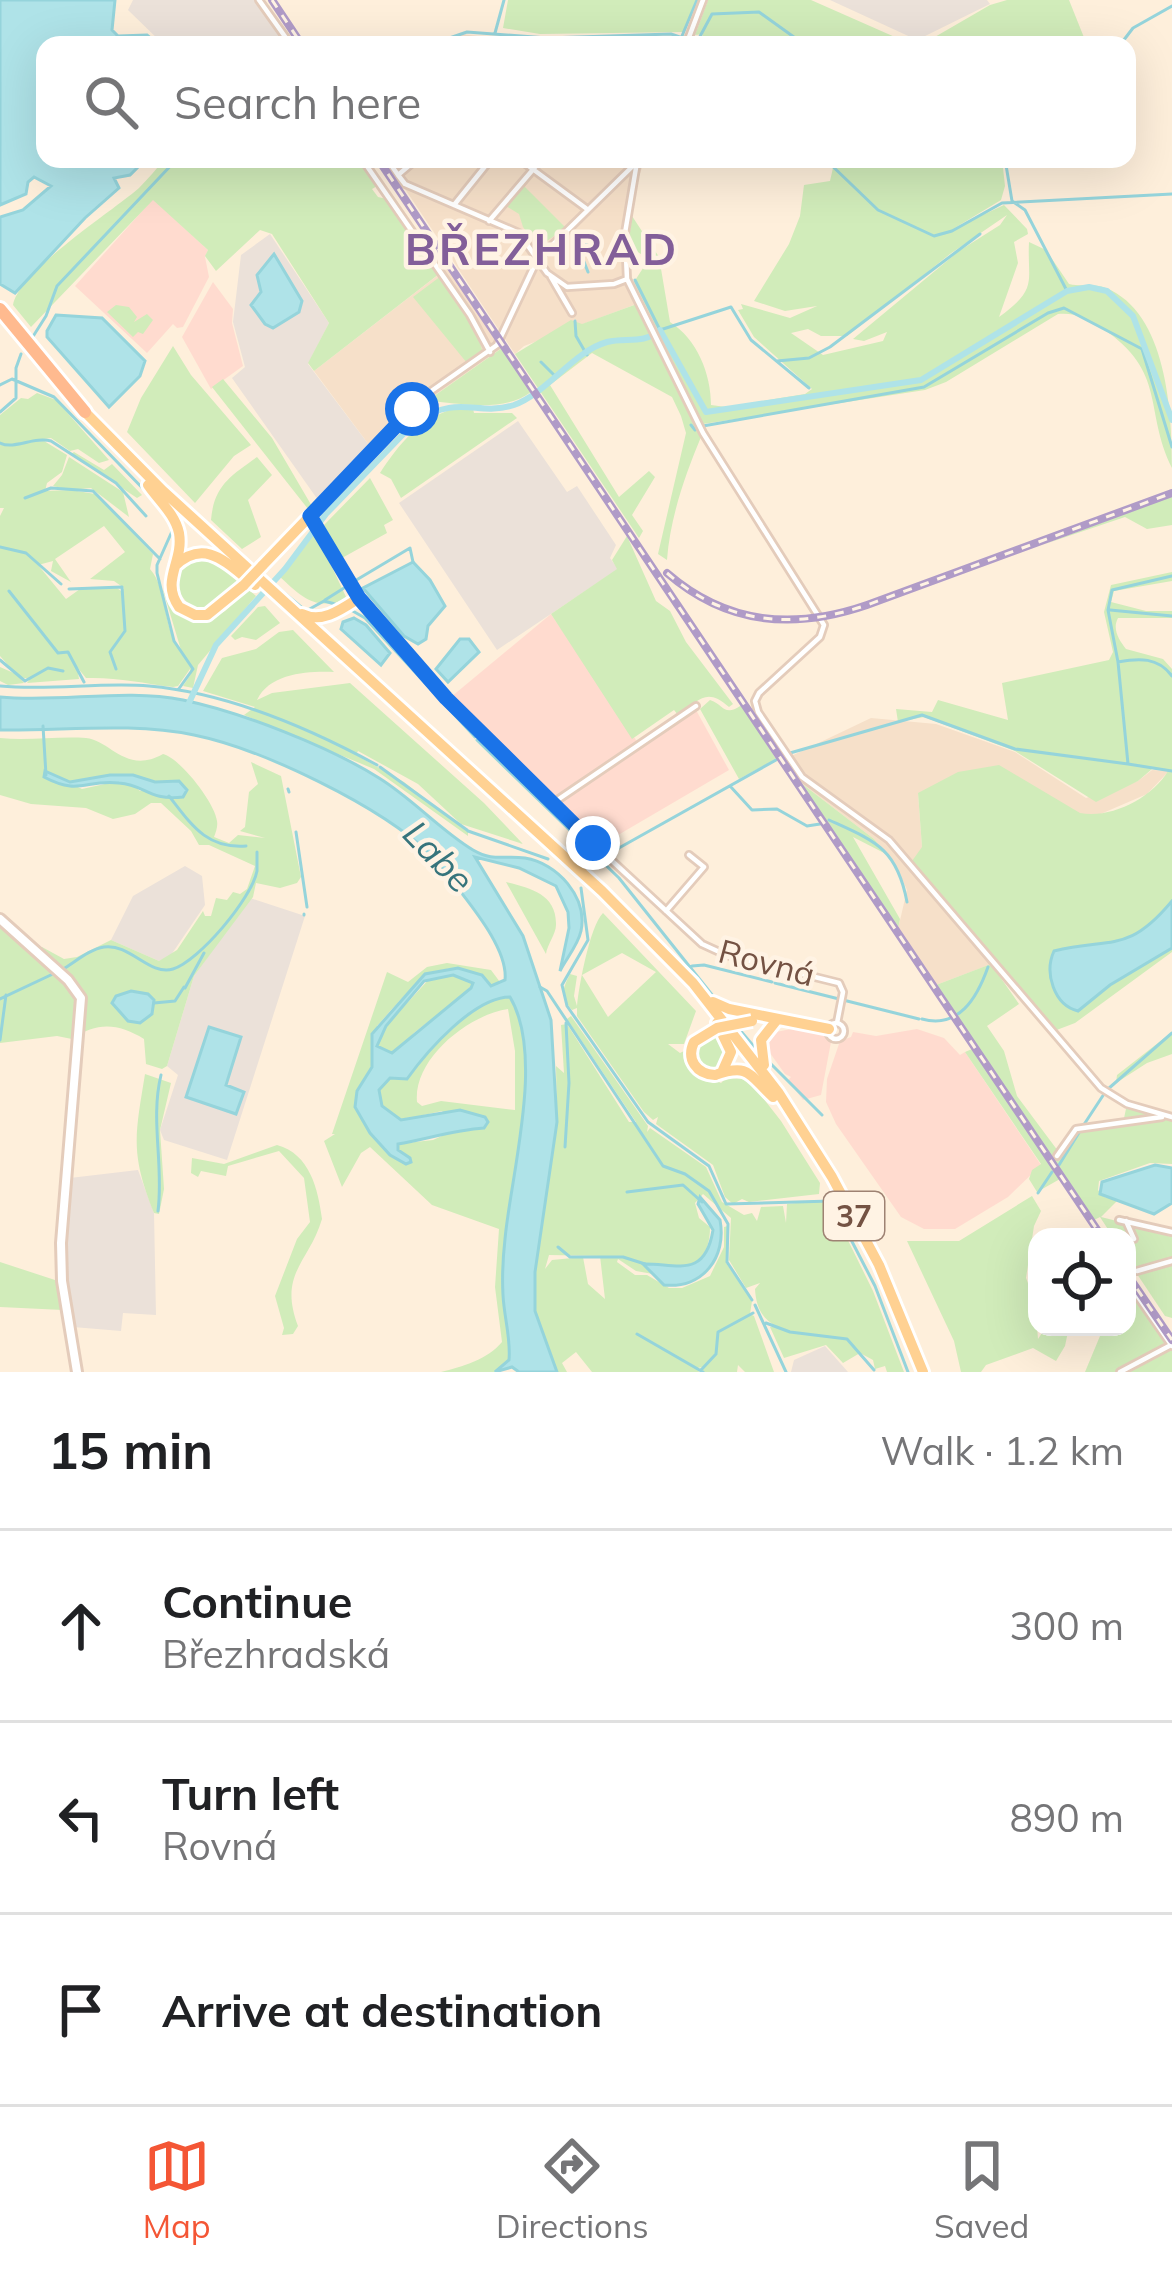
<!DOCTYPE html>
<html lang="en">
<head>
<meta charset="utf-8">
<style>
  :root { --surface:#fff; --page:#f2f2f2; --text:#202124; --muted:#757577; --line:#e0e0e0; --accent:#f45635 }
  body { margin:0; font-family:Mulish,sans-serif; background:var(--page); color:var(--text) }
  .controls { position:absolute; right:36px; bottom:36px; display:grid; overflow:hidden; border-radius:24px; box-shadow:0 12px 48px #0002 }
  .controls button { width:108px; height:108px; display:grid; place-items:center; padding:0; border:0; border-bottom:3px solid var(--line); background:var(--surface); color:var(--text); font:60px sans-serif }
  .stop { position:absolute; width:36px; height:36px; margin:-27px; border:9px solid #1a73e8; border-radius:50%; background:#fff }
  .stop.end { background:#1a73e8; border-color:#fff; box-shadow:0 3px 12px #0008 }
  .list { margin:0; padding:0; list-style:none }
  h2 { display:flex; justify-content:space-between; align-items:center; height:156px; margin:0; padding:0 48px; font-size:51px }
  h2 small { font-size:39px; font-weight:400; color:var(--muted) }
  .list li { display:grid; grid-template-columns:78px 1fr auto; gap:36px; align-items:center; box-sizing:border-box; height:192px; padding:0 48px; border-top:3px solid var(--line) }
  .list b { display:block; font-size:45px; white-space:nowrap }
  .list p { margin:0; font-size:39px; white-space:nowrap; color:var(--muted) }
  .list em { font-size:39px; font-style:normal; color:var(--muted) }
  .icon { flex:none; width:66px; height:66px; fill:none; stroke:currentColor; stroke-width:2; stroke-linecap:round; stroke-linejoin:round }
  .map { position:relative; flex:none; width:1172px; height:1372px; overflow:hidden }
  .search { position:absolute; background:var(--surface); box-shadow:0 12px 48px #0002; left:36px; right:36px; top:36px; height:132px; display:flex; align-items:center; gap:30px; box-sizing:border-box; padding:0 42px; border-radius:24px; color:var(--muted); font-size:45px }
  .sheet { height:732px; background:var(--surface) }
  nav { display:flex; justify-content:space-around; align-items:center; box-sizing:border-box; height:168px; border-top:3px solid var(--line); background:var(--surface); font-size:33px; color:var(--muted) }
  nav a { display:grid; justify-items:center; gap:6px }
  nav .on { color:var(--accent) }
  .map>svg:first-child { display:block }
</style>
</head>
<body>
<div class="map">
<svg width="1172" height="1372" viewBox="0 0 1172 1372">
  <rect width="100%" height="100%" fill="#feefdb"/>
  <path fill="#f6e0c9" d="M461,34L550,45H429Z
    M385,159H645L635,188L628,232V274L642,302L524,346L515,354Z
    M447,268L502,348L427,401L379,451L372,449L314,371Z
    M871,718L936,724L1015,752L1086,798L1138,781L1152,770L1169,771L1147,794L1096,816L918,793L922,847L994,963L936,985L898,929L907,890L897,868L874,839L801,783L785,759Z"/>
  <path fill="#ffdbcf" d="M153,199L208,250L205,257L209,277L183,327L177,328L173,324L147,353L75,286Z
    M213,282L233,309L232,323L243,366L211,389L182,337Z
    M551,614L640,746L696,710L729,770L601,845L451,697Z
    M793,1025L823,1031L831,1042L821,1095L803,1100L788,1080L791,1077L785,1074L765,1046L776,1032L791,1029Z
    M917,1029L944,1038L960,1055L965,1052L1041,1165L1008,1197L955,1229H924L901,1217L836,1124L826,1102L827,1079L840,1041L851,1037L853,1032L876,1036Z"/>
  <path fill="#ebe1d9" d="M133,0H255L286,45H164L128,10Z
    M830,0H987L990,4L917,40Z
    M270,234L329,323L308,364L372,449L318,500L232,378L245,367L233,322L241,255Z
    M518,421L567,492L577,486L616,545L610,558L618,569L497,650L399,503Z
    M185,866L202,876L205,905L169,958L159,961L111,940L133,896Z
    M250,898L305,916L227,1160L164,1140L160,1130L178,1075L167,1066L194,976Z
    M138,1170L154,1213L156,1315L123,1313L121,1331L73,1327L66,1260L70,1178Z
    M825,1346L848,1372H791L794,1360Z"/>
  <path fill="#d1ecba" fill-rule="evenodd" d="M508,0H696L683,32L540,34L503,28Z
    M708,0H811L913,45H708L700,42L703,34L695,35Z
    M1007,0H1069L1087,45H921L990,5Z
    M165,159H359L379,185L372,189L378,197L387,199L439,274L314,371L308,363L329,323L272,234L260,230L216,271L205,256L208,250L153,200L31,327L13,305C19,271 110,213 139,188C148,179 156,169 165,159Z
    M835,159H1002L1005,186L1001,200L953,229L1004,205L1027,229L1028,234L1014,242L1018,263L999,317C1039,288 1027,282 1029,242L1046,250L1069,284C1081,287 1094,283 1106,288C1167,313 1172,412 1172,468C1143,409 1168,373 1102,328C1089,319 1074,312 1058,314L946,382L925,390L703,424L634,282L649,259L628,246L632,216L659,257L670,322C697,339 711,374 711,405L726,407L805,394L812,389L754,337L738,310L743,309L741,304L790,318L817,306L785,311L754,301L789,244L800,216L804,185L830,181ZM1007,215L1000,225L959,251L853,339L864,341L887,332L883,341L823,355L791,333L808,329L821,336H847L950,254Z
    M524,186L566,228L538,247L523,227L519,214L506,206Z
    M441,276L476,329L483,353L467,363L413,297Z
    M637,304L701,437C686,473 670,517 667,560L658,554L686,433L681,416L672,397L592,353L550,385L619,497L649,471L655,477L632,515L643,531L639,538L515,354L571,320L582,324Z
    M116,305L129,307L137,317L134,322L147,314L153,320L143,334L138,332L133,337L107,312Z
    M173,346L191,375L251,445L234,456L195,503L127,432L141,398Z
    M502,348L531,392C503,413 461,403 427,401Z
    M223,379L272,438L313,508L308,509L212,387Z
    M37,393L56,400L109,460L99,463L78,449L70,451L51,438L6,445L0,442V415L21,398L28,399Z
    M453,409H473L474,413H512L517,418L401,498L391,479L380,473C399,444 419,419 453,409Z
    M44,441L67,455L62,472L47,483L45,491L70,490L53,486L62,475L69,457L123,492L129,517L91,488L71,490L95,494L153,554L150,569C169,591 161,627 181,650L163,590L175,608L209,619L225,611L248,589L256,596L198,665L193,688L183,686L191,674L190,669L178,686L173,687C142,683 117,677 86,678L77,667L79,679L27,683L30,679L19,677L24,683L8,685L0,681V667L16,674L0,656V516L4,508H0V445ZM104,526L125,552L90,579L114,581L124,588L121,591L117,588L80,589L66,599L38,565L53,561L51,571L71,582L55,559Z
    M74,452L104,470L112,464L142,495L137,498L71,454Z
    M257,457L272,475L248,500L261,537L242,549L211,520C214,485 231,476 257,457Z
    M370,478L393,520L384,525L387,533L342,558L324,525Z
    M1172,496V525L1147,529L1125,517L1042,545Z
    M315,531L347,599C315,611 303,598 280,577Z
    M627,536L656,601L670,611L686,642L733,704L729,707C706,687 700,700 678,715L674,710L632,739L551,614L617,569L612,560Z
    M201,555L223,563L241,580L211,611L192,609L173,585L178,566Z
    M1172,572V581L1114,591L1111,602L1146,611H1172V618H1118C1112,629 1119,640 1126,649L1163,659L1172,669V901C1126,954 1114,937 1054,951L1049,968L1078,1011L1118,980L1172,948V952L1075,1023L1054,1031L1008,980L912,861L922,847L918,793L958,772L999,765L1080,813C1111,819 1152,798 1168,771L1152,769L1138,781L1096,802L1015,751L924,717L898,722L896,709L932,712L938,700L1008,720L1002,683L1109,660L1113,652L1104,612L1111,585Z
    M265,606L280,623L256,640L242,637L235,640L231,636L258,607Z
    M293,630L334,672C311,671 270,672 257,700L272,693L350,683L484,803L523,844L461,824L418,784L358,751L356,755L404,782L468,832V836L374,769L244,715L255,707L203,691L222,658L256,649L279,632Z
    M710,700C726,706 723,717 742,705L776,759L739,779L700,709Z
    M0,738C28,741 58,736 86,738C110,740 126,775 163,754C180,758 215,803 217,821C218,826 216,832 214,837L229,843L238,835L265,838L240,831L245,827L249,792L258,784L251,762L281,776L301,877L297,883L280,888L256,883L253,897L194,976L167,1066L162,1069L146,1064L144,1039C119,1024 98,1021 72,1039L57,1036L0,1043V925L24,946L42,947L64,959L77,957L111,940L159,961L177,950L203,911L205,916H211L216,898L227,900L233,892L240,894L247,889L255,866L209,845H199L191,831L161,803H151L135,814L113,819L86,808L31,804L0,795ZM45,771L70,782L110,775L139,776L155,782L179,781L140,791L133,785L114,782L82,789ZM132,991L148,994L154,1003L152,1014L141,1023L128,1021L112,1004L116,996Z
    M801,783L874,839L886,854L853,837L900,919L898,929Z
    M506,882C530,888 557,894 556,925C556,934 547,945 546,954Z
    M603,913L696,1011L684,1044H668L680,1053L684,1051L693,1070L721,1083L726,1078L748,1079L781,1121L820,1183L819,1194L749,1202L742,1199L733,1204L725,1197L713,1165L656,1124L658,1117L653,1120L644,1112L577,1016V1008L572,1010C560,996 562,990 570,974L577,976L574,996L577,1006C579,985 590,926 603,913ZM622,953L656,972L608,1017L582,975Z
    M447,963L491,970L500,982L491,986C441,942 410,990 377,1026V1045L386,1026L431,977L453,975L473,983C458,1003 434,1016 414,1033C405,1041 403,1048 392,1053L379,1049L373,1042L371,1067L364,1078L370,1133L390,1155L398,1150L397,1144L433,1140L457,1129L442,1111L401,1120L382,1106L379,1090L390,1078L407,1079C429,1048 470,998 510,997C545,1056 511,1173 505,1239C503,1257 502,1277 503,1295C504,1317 511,1338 509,1361L495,1372H441C462,1367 488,1359 502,1342L495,1287L499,1229L432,1205L370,1147L361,1153L342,1187L324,1141L335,1134H332L387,972L408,982L427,967ZM508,1009L515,1051V1110L441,1101L422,1106L417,1102C413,1059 468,1015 508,1009Z
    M991,964L1019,1004L987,1026L1004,1051L1017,1096L1058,1151L1071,1132L1123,1123L1127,1104L1172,1117V1164L1150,1163L1099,1181L1098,1190L1104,1197L1118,1200L1101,1217L1172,1235V1318L1165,1316L1127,1259V1237H1113L1100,1217L1094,1220L936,985Z
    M571,1016L648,1126L647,1132L650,1128L706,1167L722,1202L744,1215L752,1213L757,1221L761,1207L783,1206L786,1223L787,1204L824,1200L830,1204L873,1291L904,1372H887L885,1366L875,1369L873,1360L860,1353L843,1363L826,1345L784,1358L770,1327H777C761,1318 756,1306 755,1289L760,1283L746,1288L729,1260L731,1218L703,1194L695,1203L699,1218L710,1227C710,1264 688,1274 651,1263L653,1274L636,1271L618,1259L617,1262L635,1275H647L669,1288H682L710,1276L724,1247V1227L728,1226L726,1263L752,1301L750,1314L754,1316L774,1372H745L738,1365L737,1372H703V1367L697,1368L699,1372H592L576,1352L562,1363L567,1372H557L535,1311V1272L557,1122L556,1066L564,1073L561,1025L567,1024L629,1122H636L567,1019ZM549,1255L600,1256L605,1299L588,1284L583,1257L552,1260L545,1269Z
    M718,1031L728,1047L719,1070L707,1071L694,1056L695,1047Z
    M1172,1032V1054L1147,1063L1116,1083L1117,1075Z
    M972,1049L1060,1179L1037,1192L1029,1179L1032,1170L1041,1164L965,1052Z
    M145,1074L171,1083L160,1130L164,1189L159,1214L154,1213C130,1153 135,1136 145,1074Z
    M277,1145C310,1154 318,1189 322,1219C309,1263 278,1273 298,1326L293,1334L282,1335L284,1328L275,1296L297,1239L310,1222L304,1178L279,1151L228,1166L226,1176L201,1171L198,1177L191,1173L192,1158L224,1164Z
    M1032,1196L1041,1211L1034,1226L1026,1278L1035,1301L1038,1339L1046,1327H1069L1065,1346L1056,1361L1033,1348L986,1365L981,1372H961L954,1341L907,1241H959Z
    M0,1262L58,1281L63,1310L0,1307Z
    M1127,1284L1172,1348V1372H1085L1100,1336L1099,1327H1127Z"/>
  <path fill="#afe3e8" stroke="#95d4db" stroke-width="3" fill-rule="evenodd" d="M0,0H115L112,30L118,36L147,35L159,45H45V159H146L130,175L114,178L119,188L85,218L15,293L0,284V217L23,210L51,186L34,177L28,182L26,194L0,205Z
    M274,254L302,301L299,312L273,328L265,324L251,305L261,292L257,275Z
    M56,315L102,318L145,361L140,376L109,407L47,337V331Z
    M413,562L430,580L445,606L428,626L426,639L418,644L404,636L363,588Z
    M354,618L366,625L390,653L381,665L341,629L343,622Z
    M460,639H469L479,652L448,682L436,669Z
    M0,697C60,703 124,688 183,700C241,712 330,747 379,778C413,799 441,831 473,850C494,862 503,855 525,858C557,863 588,897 581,931C578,945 566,959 560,971L569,928L568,912L556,886L519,868L475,857L523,936L551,1020L557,1122L535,1272V1311L557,1372H519L512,1367L495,1372L509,1360C511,1338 504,1317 503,1295C502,1277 503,1257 505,1239C511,1173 545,1056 510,997C474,997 427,1051 407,1079L390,1078L379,1090L382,1106L401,1120L460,1110L485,1117L488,1122L484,1128C454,1130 427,1139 398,1144V1150L410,1158L411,1162L406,1164L390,1155L370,1133L355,1107L357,1091L372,1067V1034L425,974L458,968L482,975L491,986L505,980C508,952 477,913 460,891C451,880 442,866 431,855C381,806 262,749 194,735C131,722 64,731 0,730ZM453,975L473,983L471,988L392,1053L377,1046L386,1026L424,981Z
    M45,771L70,782L110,775H133L155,782L179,781L187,790L183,797C148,801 146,785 119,783C85,779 80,796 44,777Z
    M1172,901V948L1110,985L1078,1011C1054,1005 1044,973 1054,951C1112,937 1128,954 1172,901Z
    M131,991L148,994L154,1000L152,1014L140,1023L128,1021L112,1003L116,996Z
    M209,1027L241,1037L226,1085L244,1092L236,1114L186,1097Z
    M1155,1165L1172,1168V1203L1154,1214L1100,1194L1102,1182Z
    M700,1197L720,1220C727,1257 703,1289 664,1285L643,1264C675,1263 705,1280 713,1230L698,1204Z"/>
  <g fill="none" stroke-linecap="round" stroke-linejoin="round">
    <path stroke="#95d4db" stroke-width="3" d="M495,33L504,0
      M682,36L697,0
      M697,42L712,14L759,12L805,45
      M429,45L467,32L547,38L671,34L703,45
      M1120,45L1133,28L1172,6
      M825,159L878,210L934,236L952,231L1002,203L1172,194
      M1005,159L1012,201L1025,210L1067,291
      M588,272L577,244L596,240
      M635,280L660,330L731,307L751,340L809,388
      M575,321L576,336L587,355
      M32,338L46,316L57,286L177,159
      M777,361L809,358L830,347L980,234
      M541,362L556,377
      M0,385L12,379L54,397L155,501
      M0,412L16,398V368L21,354
      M691,425L695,430
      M703,426L924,387L1048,313L1064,308L1142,349L1172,447
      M0,443C15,450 34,436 51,441L116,483L146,516
      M25,498L51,488L93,491L160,559
      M173,529L157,565V573L174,641L193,669L178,690
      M0,547L26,553L61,584
      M353,582L410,548L413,562
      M272,583L306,611L324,601L335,604
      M69,589L122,587L125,631L110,652L116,669
      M9,591L58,653L68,652L84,682
      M325,600L344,588
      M351,610L365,618L475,737
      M1110,610L1172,616
      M0,660L25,681L48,668L63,671
      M1118,662L1108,610L1112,590L1172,576
      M0,686C50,691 99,682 149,686C228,693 309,728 377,765
      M43,726L46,775
      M477,740L619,878L713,996
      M790,753L922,715L1015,749L1128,764L1118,662C1139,658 1158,657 1172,676
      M1128,764L1172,771
      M380,767L467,830
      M730,786L752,810L777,809L807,826L820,824
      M288,789L289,792
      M169,796C191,824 206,849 246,846
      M829,820C875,841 897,848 907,902
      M468,831L548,859
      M296,832L307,907
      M610,853L776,760
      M581,888L588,940L562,985L567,1006L648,1122L709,1166L726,1204L831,1201L875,1286L908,1372
      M304,915V914
      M692,966L704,965L772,982
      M63,969C75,962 90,949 104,947C130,943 149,976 173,969C199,961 252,898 257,871C257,869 257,855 257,852
      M775,983L919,1019
      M540,987L547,991L663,1166L685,1174L709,1191L728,1224L727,1262L752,1300
      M185,988L204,953
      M0,999L55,973
      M154,1003L175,1001L184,987
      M922,1019C959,1029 977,998 988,967
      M739,1029L756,1049
      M0,1040L6,995
      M768,1061L822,1115
      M1108,1089L1172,1033
      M1083,1126L1104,1094
      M565,1147L569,1083L566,1023
      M1059,1165L1080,1131
      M1055,1170L1057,1168
      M627,1192L683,1185L702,1202
      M1038,1193L1052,1172
      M158,1211C164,1165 150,1120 161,1075
      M558,1247L570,1257H623L645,1264
      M755,1305L786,1372
      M766,1323L790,1332L847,1339L874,1370
      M637,1334L703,1372
      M701,1370L716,1354L718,1332L753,1313"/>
    <path stroke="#afe3e8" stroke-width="6" d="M188,705L216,645L285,569L326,514L415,422C460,393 477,417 514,405C547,393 574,351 607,342C626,337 643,345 660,330L706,412L921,380L1067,291L1089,287L1107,291L1133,316L1172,420"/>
    <g stroke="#e4ccbb" stroke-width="10">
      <path id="minor" d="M259,0L291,45
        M686,45L703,0
        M362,159L470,315L490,352
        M387,159L398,175
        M417,159L398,175L405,184L519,233L547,273L567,287L614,284L627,279
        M519,159L587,209
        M640,159L537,260L497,345L427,394L310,516L359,598L446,697L596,846L702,944L726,955L839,983L843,992L837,1023
        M637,162L625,233L627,279L703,433L824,625L820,637L759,693L755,701L758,712L802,777L889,840L1101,1088L1127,1104L1172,1117
        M454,205L491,159
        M489,221L542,159
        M551,277L572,313
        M553,803L696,706
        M666,911L704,867L689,855
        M828 1031a8 8 0 1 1 16 0a8 8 0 1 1-16 0Z
        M1057,1156L1076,1129L1162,1117
        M1119,1220L1172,1232
        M1126,1221L1134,1239
        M1137,1271L1172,1261
        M1127,1281L1172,1346
        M1120,1372L1171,1345"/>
    </g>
    <g stroke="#e4ccbb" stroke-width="14">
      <path id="tertiary" d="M0,919L68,980L81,998L61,1243L62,1281L77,1372"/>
    </g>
    <g stroke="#fff" stroke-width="16">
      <path id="primary" d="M85,412L163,491L602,891L693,983L778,1092L832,1177L879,1265L923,1372
        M148,485C159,501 175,514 179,533C184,562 160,580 179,607L195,615H207L244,585
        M175,566C206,536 229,566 255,585
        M262,566L310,516
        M302,614C322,624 342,609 359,598
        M713,1002L729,1009L829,1029
        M717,1023L731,1052L723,1070
        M764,1065L761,1040L776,1021
        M715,1075C750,1063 749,1075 773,1097"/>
    </g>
    <g stroke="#fff" stroke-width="18">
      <path id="trunk" d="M0,309L85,412"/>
    </g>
    <use href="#minor" stroke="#fff" stroke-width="4.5"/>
    <use href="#tertiary" stroke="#fff" stroke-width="8"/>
    <use href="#primary" stroke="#ffd192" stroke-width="10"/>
    <use href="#trunk" stroke="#ffba8f" stroke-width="12"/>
    <g stroke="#b09bc7" stroke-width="8">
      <path id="rail" d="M272,0L302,45
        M378,159L1102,1237
        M667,573C727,625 794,630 867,605L1172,493
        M1127,1274L1172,1340"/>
    </g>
    <use href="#rail" stroke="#fff3e4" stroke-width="3" stroke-dasharray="9" stroke-linecap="butt"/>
    <g stroke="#fff" stroke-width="16" stroke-linecap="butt">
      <path id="primary-bridge" d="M244,585L262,566
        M715,1075C696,1074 686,1059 694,1042L717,1028L752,1021"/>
    </g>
    <use href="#primary-bridge" stroke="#ffd192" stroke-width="10"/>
  </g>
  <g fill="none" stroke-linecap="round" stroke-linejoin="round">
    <path stroke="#1a73e8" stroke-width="15" d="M412,409L310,516L359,598L446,698L593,843"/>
  </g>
  <g text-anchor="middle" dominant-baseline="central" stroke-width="9" stroke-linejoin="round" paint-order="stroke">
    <rect fill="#fff3e4" stroke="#9e8273" stroke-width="3" x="824" y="1192" width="60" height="48" rx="9"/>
    <g font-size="30" font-weight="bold" fill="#745243">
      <text x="854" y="1216">37</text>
    </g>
    <g font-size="33" fill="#745243" stroke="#fff3e4">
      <text transform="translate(767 962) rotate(15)">Rovná</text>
    </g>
    <g font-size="36" font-style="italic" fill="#36747c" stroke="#fff3e4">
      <text transform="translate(439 856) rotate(46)">Labe</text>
    </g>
    <g font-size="45" font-weight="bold" letter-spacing="3" fill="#825e99" stroke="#fff3e4">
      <text x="542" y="248">BŘEZHRAD</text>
    </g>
  </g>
</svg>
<div class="controls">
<button><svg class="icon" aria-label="locate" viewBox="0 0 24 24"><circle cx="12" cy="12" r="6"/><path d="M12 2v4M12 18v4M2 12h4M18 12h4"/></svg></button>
</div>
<div class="stop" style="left:412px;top:409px"></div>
<div class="stop end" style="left:593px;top:843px"></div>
<div class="search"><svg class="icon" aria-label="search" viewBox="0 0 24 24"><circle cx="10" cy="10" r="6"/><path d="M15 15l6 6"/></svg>Search here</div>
</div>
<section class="sheet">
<h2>15 min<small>Walk · 1.2 km</small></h2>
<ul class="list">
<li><svg class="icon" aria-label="ahead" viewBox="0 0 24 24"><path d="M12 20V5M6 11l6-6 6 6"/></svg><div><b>Continue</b><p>Březhradská</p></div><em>300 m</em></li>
<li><svg class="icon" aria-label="left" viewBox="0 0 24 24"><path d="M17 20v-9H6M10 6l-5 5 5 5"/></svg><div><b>Turn left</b><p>Rovná</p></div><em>890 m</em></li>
<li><svg class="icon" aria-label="arrive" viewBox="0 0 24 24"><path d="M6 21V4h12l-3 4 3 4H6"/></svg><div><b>Arrive at destination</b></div></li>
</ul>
</section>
<nav>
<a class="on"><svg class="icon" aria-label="map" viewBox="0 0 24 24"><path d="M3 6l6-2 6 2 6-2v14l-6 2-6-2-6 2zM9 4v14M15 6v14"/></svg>Map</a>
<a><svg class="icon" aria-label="directions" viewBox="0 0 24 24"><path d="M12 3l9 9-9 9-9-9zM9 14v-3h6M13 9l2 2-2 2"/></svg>Directions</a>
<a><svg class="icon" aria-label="saved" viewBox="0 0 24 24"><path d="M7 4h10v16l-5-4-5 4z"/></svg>Saved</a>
</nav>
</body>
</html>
